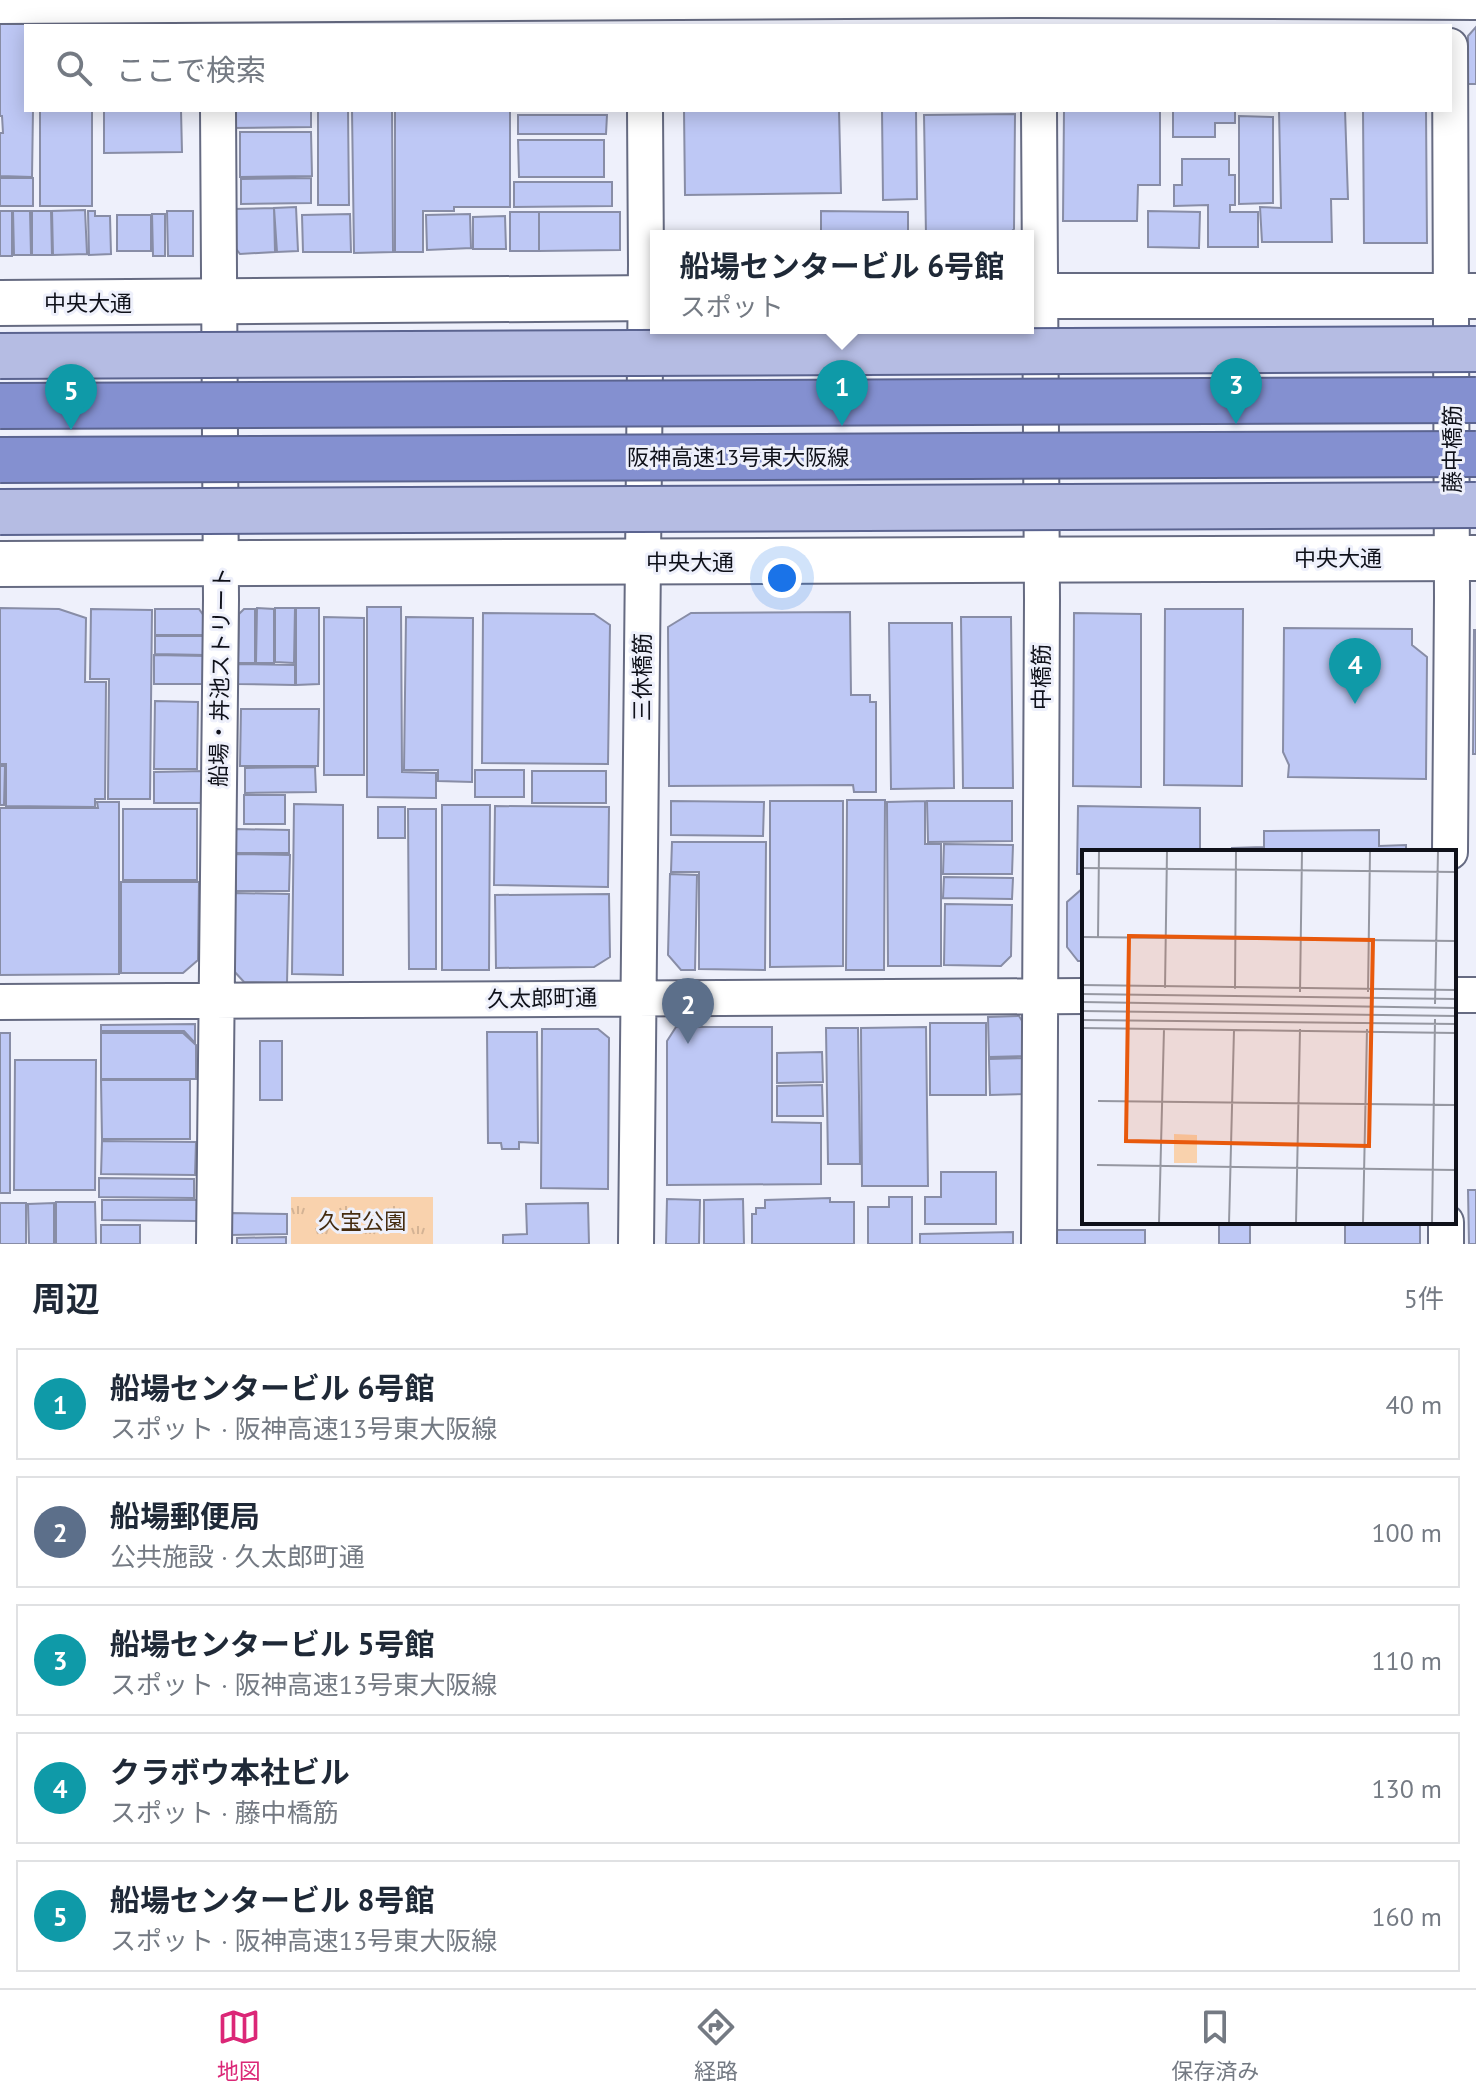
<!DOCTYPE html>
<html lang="ja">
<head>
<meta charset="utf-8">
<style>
  :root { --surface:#fff; --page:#f6f6f7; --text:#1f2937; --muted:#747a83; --line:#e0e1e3; --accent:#db2777 }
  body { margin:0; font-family:"PT Sans","Noto Sans JP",sans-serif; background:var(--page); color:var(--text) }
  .you { position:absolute; left:782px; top:578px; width:28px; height:28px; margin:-20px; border:6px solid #fff; border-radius:50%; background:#1a73e8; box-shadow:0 0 0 12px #1a73e833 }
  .badge { display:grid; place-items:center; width:52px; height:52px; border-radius:50%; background:var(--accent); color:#fff; font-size:26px; font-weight:700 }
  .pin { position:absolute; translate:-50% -66px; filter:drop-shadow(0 2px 4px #0008) }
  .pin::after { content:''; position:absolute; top:42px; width:28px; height:24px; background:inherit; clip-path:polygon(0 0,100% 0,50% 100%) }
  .popup { position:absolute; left:650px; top:230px; width:384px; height:104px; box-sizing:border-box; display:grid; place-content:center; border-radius:0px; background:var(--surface); filter:drop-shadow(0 2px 6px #0005); font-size:26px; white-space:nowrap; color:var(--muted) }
  .popup b { font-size:30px; color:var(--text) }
  .popup::after { content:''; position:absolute; left:50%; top:100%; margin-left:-16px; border:16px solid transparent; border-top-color:var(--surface) }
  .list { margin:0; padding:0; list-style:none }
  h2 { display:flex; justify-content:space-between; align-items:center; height:104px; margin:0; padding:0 32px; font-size:34px }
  h2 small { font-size:26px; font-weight:400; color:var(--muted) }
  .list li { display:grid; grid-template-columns:52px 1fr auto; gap:24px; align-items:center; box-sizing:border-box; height:112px; margin:0 16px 16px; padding:0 16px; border:2px solid var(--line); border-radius:0px }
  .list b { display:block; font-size:30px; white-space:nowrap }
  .list p { margin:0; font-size:26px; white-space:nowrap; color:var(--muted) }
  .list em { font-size:26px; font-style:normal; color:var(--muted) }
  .icon { flex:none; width:44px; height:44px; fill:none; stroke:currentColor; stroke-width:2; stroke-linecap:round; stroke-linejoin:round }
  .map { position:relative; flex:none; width:1476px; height:1244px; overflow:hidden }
  .search { position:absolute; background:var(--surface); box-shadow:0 4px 20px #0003; left:24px; right:24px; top:24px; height:88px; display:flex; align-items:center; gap:20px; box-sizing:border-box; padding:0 28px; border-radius:0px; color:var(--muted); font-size:30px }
  .sheet { height:744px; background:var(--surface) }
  nav { display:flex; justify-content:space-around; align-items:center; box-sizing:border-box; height:112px; border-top:2px solid var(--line); background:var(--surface); font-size:22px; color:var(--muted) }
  nav a { display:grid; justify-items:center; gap:4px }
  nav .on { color:var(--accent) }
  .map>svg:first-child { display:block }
</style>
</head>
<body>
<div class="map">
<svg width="1476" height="1244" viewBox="0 0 1476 1244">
  <defs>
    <pattern id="park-tufts" width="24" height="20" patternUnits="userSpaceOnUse" patternTransform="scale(2)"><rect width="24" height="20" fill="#f9d2ad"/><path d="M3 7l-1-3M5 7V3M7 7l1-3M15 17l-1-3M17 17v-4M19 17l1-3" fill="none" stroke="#d4b394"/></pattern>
  </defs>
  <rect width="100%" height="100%" fill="#eef0fb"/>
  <path fill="url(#park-tufts)" d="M291,1197H433V1244H291Z"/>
  <path fill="#bec8f5" stroke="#888da6" stroke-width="2" d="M0,24H33L26,26V110H33L32,177L0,176V133H3L2,116H0Z
    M1476,27V84H1468V36Z
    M40,110H92V206H40Z
    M104,110H181L182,152L104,153Z
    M232,110H311V127L232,128Z
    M318,110H348L349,205H318Z
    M352,110H392L393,252L354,253Z
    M395,110H510V207H454V211H423V252H395Z
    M684,110H839L841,193L685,195Z
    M882,110H916L917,199L883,200Z
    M1064,110H1160V185H1138L1137,221H1063Z
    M1173,110H1235V123H1215V137H1173Z
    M1279,110H1345L1348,199H1331L1332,242H1262L1260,207L1281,208Z
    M1363,110H1426L1427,243H1364Z
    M1015,114L1014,229L1008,236H926L924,115Z
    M518,115H607L606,134H518Z
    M1239,116L1273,117V203L1239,204Z
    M240,132H311L312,176L240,177Z
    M518,140H604V177H519Z
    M1182,159H1229V175H1235V205H1230V212H1258V247H1208V205L1174,206V185H1182Z
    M0,178H33V206H0Z
    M311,178V203L241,204V179Z
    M514,182H612V206L514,207Z
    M296,207L298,251L277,252L274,208Z
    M274,208L275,252L240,254L234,246L233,209Z
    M85,210L87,254L53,255L52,211Z
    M0,211H12V256H0Z
    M13,211H30L31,255H14Z
    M32,211H51L52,255H32Z
    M88,211H95V216H110L111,254L89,255Z
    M167,211H193V256H168Z
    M821,211L908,212V236H821Z
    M1148,211L1200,212L1199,248L1148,247Z
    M510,212H539V251H510Z
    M539,212H620V250L539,251Z
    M152,214H165V256H153Z
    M350,214L351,252H303L302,215Z
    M470,214L471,248L427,250L426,215Z
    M117,215H151V251H117Z
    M505,216L506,249H473V217Z
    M367,607H401L402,772L436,773V798L367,797Z
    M0,608L59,609L86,618L85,682H106L105,799H95V807L6,806V764H0Z
    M257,608L274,609V663H256Z
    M275,608H295L294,663L275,662Z
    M296,608H319V684L296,685Z
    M91,609L152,610L150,799H108L109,679H90Z
    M155,609H199L204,616V635H155Z
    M244,609H255V663H238L239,614Z
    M1165,609H1243L1242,786L1164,785Z
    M850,612L851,695H870V702H876V792H854L853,785L669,786L668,627L691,613Z
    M483,613L594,614L610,625L608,764L482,763Z
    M1074,613L1141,614V787L1073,786Z
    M324,617L364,618V775H324Z
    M406,617L473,618L472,782L438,781V770H404Z
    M961,617H1011L1013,788H963Z
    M889,623H952L954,788L891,789Z
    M1284,628L1412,629V645L1427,657L1426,779L1288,777L1289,765L1283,752Z
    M1474,630H1476V754H1473Z
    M155,636H205V655L155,654Z
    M154,655L205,656V684H154Z
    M238,664L295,665V685L238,684Z
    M155,701L198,702L197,769H154Z
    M241,709H319L318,766H240Z
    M0,766H5L4,805H0Z
    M315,767L316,792L245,793V768Z
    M475,770H524V797H475Z
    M205,771V803H154V772Z
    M532,771H606V803H532Z
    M244,795H285V824H244Z
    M847,800H885L884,970H846Z
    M671,801L764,802L763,836L671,835Z
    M770,801H843V966L770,967Z
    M925,801V844H941V966H888L887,802Z
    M927,801H1012V841L928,842Z
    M97,802H119V974L0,975V808H98Z
    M294,804L343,805V975L292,974Z
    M442,805H490L489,970H442Z
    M495,806L609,807L608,887L494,885Z
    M1078,806L1200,808V852H1084V874H1077Z
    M378,807H405V838H378Z
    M123,809H197V880H123Z
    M408,809H436V969H409Z
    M236,829L289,830V853H236Z
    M1379,830V846L1406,845V852H1232V848L1264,847V831Z
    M672,842H766L765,970L699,969V872H671Z
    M944,844L1013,845L1012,874H943Z
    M236,854L290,855L289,891H236Z
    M670,874L697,875L695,970H681L668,955Z
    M944,877L1013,878L1012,899L943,898Z
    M121,882H199L198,960L183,973H121Z
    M1083,888L1084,961H1078L1067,947V902Z
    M235,893L289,894L287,983L244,982L233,970Z
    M609,894L610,957L594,967L496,968L495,895Z
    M945,904L1012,905L1011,956L1001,966L944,965Z
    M1019,1016L1024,1024V1056L989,1057L988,1017Z
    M930,1023H986V1095H930Z
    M195,1024V1043L184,1031H101V1025Z
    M676,1027H772V1122L821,1123V1184L667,1185V1041Z
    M926,1027L928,1186H862L861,1028Z
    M826,1028H858L860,1164H828Z
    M542,1029H598L609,1038L608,1189L541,1188Z
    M487,1032H537L538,1143L519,1142V1149H502L501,1143H488Z
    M0,1033H10V1193H0Z
    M101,1033H183L196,1045V1079H101Z
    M260,1041H282V1100H260Z
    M822,1052L823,1082L777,1083V1053Z
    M1024,1058L1025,1094L990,1095L989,1059Z
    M15,1060H96L95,1190H14Z
    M101,1080H190V1139H102Z
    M822,1085L823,1116H777V1086Z
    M102,1141L196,1142L195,1175L101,1174Z
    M941,1172H996V1224H925V1197H941Z
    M99,1178L194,1179V1198L99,1197Z
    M1468,1190H1476V1244H1469Z
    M889,1197H912V1244H868V1207H889Z
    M830,1198V1202H854V1244H752V1214H756V1208H765V1200Z
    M667,1199L700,1200L699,1244H666Z
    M743,1199L744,1244H704V1200Z
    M102,1200H197V1221L102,1220Z
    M56,1202H95L96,1244H56Z
    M0,1203H26V1244H0Z
    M54,1203V1244H29L28,1204Z
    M588,1203L589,1244H503V1235L527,1234L526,1204Z
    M231,1213L287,1214V1234L230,1235Z
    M1219,1222H1250V1244H1219Z
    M1345,1222H1420V1244H1345Z
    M101,1225H140V1244H101Z
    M1057,1230H1145V1244H1057Z
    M1013,1232V1244H920V1234Z
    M286,1237V1244H237V1238Z"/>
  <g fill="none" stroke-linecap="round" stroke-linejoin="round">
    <g stroke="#666b82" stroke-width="38">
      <path id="minor" d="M0,6L1037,0L1476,2
        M1450,46L1452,597L1450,852
        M1454,995H1476
        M0,1002L1084,996
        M214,1244L221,600L218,110
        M636,1244L646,265L645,110
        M1039,1244L1042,599L1039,110
        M1446,1244V1222"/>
    </g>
    <g stroke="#666b82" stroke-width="48">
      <path id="tertiary" d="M1028,296H1476
        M0,303L656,298
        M0,564L1476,558"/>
    </g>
    <use href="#minor" stroke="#fff" stroke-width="34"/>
    <use href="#tertiary" stroke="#fff" stroke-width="44"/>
    <g stroke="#5b6490" stroke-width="48" stroke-linecap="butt">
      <path id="primary-bridge" d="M0,356L1476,349
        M0,512L1476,505"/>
    </g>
    <g stroke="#5b6490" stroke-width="48" stroke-linecap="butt">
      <path id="motorway-bridge" d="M0,406L1476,400
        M0,460L1476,454"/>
    </g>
    <use href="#primary-bridge" stroke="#b5bce3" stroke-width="44"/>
    <use href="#motorway-bridge" stroke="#8490d0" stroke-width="44"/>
  </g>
  <g text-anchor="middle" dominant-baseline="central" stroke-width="6" stroke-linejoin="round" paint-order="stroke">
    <g font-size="22" fill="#0f111a" stroke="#eef0fb">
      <text x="88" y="303">中央大通</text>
      <text transform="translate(1452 449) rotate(-90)">藤中橋筋</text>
      <text x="738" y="457">阪神高速13号東大阪線</text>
      <text x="1338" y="558">中央大通</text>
      <text x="690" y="562">中央大通</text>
      <text transform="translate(220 677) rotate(-89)">船場・丼池ストリート</text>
      <text transform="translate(642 677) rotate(-90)">三休橋筋</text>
      <text transform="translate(1041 677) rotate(-90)">中橋筋</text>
      <text transform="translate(542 998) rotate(-1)">久太郎町通</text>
    </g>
    <g font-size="22" fill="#452c10" stroke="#eef0fb">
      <text x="362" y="1221">久宝公園</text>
    </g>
  </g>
  <g transform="translate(1082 850)">
    <rect width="374" height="374" fill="#eef0fb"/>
    <path d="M92,284L115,285V313H92Z" fill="#f9d2ad"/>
    <path fill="none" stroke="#9597a1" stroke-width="2" d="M0,18L374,22M0,87L374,91M16,87L17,1M0,135L374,140M83,138L85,1M153,139L154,1M218,142L220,1M286,142L288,1M0,144L374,149M0,152L374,158M353,154L356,1M0,161L374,166M0,170L374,174M0,178L374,183M16,251L374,255M15,315L374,320M77,373L82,179M147,373L152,180M214,373L218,179M281,373L285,179M350,373L353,169"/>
    <path fill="#e8590c" fill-opacity="0.15" stroke="#e8590c" stroke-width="4" d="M47,86L291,90L287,296L44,291Z"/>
    <rect width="374" height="374" fill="none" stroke="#0f111a" stroke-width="4"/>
  </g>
</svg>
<div class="you"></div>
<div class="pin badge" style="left:842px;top:426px;background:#0f9aa8">1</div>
<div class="popup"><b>船場センタービル 6号館</b>スポット</div>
<div class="pin badge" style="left:688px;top:1044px;background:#5c6f8a">2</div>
<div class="pin badge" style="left:1236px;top:424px;background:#0f9aa8">3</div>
<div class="pin badge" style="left:1355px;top:704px;background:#0f9aa8">4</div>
<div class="pin badge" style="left:71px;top:430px;background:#0f9aa8">5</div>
<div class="search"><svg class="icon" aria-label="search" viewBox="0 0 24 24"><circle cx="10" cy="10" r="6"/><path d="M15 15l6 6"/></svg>ここで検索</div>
</div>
<section class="sheet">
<h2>周辺<small>5件</small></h2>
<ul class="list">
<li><span class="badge" style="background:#0f9aa8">1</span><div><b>船場センタービル 6号館</b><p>スポット · 阪神高速13号東大阪線</p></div><em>40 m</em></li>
<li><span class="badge" style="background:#5c6f8a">2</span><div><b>船場郵便局</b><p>公共施設 · 久太郎町通</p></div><em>100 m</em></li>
<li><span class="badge" style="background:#0f9aa8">3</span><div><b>船場センタービル 5号館</b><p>スポット · 阪神高速13号東大阪線</p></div><em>110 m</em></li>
<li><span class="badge" style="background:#0f9aa8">4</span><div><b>クラボウ本社ビル</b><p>スポット · 藤中橋筋</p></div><em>130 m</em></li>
<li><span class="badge" style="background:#0f9aa8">5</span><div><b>船場センタービル 8号館</b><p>スポット · 阪神高速13号東大阪線</p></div><em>160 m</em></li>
</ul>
</section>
<nav>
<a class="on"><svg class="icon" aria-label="map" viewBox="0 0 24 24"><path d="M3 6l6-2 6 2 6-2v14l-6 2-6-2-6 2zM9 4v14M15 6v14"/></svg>地図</a>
<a><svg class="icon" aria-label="directions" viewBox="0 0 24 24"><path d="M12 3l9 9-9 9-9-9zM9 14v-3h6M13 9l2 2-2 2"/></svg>経路</a>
<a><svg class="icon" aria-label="saved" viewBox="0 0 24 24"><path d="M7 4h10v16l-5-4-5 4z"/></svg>保存済み</a>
</nav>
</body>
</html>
